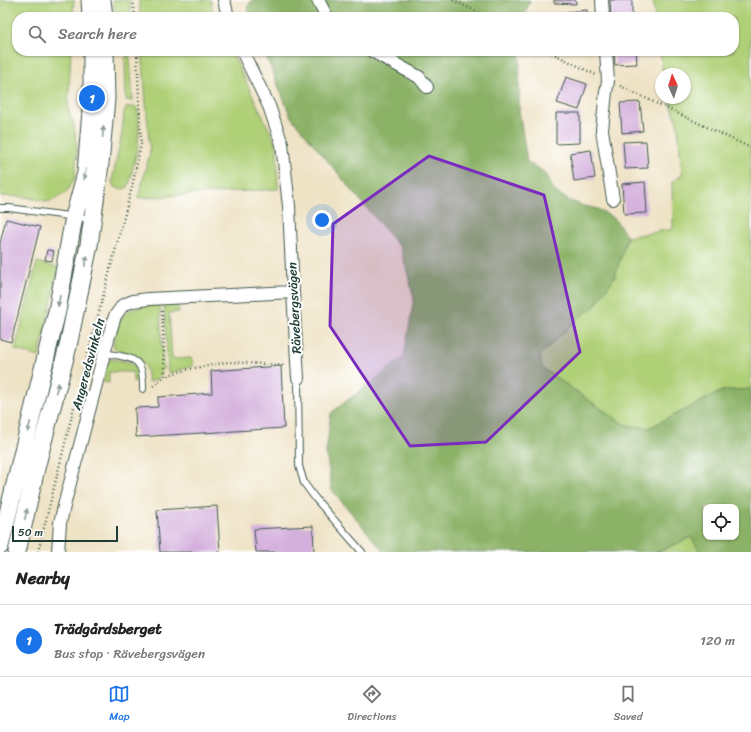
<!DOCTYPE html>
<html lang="en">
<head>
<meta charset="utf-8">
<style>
  :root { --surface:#fff; --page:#f6f6f6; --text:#222; --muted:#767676; --line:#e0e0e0; --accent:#1a73e8 }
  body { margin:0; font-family:Sriracha,sans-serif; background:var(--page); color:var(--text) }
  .controls { position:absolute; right:12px; bottom:12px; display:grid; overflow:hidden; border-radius:8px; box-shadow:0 1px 3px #0004 }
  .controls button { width:36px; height:36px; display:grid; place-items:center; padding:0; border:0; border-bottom:1px solid var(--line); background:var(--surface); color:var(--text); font:20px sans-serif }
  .compass { position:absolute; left:655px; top:68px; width:36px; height:36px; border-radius:50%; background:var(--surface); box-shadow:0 1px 3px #0004; rotate:356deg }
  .scale { position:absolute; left:12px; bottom:10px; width:106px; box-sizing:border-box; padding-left:4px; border:2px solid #1f3d34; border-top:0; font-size:11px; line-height:14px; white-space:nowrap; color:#1f3d34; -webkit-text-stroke:3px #fff; paint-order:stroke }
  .you { position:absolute; left:322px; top:220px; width:14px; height:14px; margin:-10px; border:3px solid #fff; border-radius:50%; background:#1a73e8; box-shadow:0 0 0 6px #1a73e833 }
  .badge { display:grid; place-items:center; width:26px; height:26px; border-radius:50%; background:var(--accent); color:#fff; font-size:13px; font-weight:700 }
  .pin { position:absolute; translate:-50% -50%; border:2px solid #fff; box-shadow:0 1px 4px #0006 }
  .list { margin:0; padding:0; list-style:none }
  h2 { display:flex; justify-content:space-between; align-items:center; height:52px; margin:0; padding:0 16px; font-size:17px }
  h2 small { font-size:13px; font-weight:400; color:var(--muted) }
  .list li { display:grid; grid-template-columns:26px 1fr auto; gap:12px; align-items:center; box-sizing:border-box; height:72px; padding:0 16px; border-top:1px solid var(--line) }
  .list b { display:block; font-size:15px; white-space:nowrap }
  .list p { margin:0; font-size:13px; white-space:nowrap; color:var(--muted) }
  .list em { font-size:13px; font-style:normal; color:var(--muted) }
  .icon { flex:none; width:22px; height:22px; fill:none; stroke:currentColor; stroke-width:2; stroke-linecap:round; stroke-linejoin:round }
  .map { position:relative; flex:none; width:751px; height:552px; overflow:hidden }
  .search { position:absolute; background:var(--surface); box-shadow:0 1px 3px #0004; left:12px; right:12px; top:12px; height:44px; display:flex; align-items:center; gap:10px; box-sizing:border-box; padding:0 14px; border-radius:16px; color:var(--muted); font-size:15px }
  .sheet { height:124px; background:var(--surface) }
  nav { display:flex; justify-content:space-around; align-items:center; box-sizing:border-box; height:56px; border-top:1px solid var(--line); background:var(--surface); font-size:11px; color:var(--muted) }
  nav a { display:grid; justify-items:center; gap:2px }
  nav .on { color:var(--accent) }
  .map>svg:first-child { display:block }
</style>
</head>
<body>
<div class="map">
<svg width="751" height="552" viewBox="0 0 751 552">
  <rect width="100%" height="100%" fill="#fff"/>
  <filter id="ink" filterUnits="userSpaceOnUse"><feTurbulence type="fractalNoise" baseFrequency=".025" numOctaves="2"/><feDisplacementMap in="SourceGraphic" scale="8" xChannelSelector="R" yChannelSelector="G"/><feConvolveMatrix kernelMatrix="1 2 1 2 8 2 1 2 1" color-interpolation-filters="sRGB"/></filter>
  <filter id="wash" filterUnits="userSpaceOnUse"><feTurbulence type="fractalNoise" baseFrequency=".012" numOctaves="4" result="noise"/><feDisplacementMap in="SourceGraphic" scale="16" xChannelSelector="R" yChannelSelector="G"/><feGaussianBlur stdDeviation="0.9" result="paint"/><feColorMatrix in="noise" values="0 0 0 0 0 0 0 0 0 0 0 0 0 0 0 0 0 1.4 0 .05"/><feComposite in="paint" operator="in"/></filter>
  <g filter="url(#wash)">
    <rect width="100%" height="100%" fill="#efe3c6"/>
    <path fill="#b0d078" stroke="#688656" d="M0,0H74L73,17H17V51H71L68,110L74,125L77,149L75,178L66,193L50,202L24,197L0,196Z
      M114,0H128L130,4L131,17H116L113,5Z
      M139,0H211L213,13L215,17H140Z
      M653,0H751V389L722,391L649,428L625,425L542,368L540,355L581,316L595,306L615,276L627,237L673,229L672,182L682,175L678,126L669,98H685V74H663L660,51H734V17H655Z
      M142,51H231L277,146L278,189L138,198L150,153Z
      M128,56L130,57L133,101L126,100L125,58Z
      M127,107H136L138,111L139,128L138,146L129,185L127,188L121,189L114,187L112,181L122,133L124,112Z
      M37,262L59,268L39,357L15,350Z
      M167,304L177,305L179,312L169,313L172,359L191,358L193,362V366L169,373L168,372L164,306Z
      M160,305L163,369C161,376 156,381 148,382C147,377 147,371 145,366C138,352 118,359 113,345C123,309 122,308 160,305Z
      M108,360C122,359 144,363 137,382H133V372H109V383L103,382Z
      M692,537L700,552H658Z"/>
    <path fill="#8cb268" stroke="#56784e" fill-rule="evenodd" d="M252,0H530L524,17H250L247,8Z
      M264,51H520L519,110L527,162L544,172L554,191L570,201L584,206L598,209L615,219L627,237L615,276L595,306L581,316L540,355L542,368L625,425L649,428L722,391L751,389V552H700L691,537L658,552H384L332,490L326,452L331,413L404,357L414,298L401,249L291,117ZM706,507H736V537H706Z"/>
    <g id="blocks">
      <path fill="#d4b0dd" d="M554,0H576V4L554,3Z
        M610,0H632V17H611Z
        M587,10V17H566V12Z
        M614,51H636L637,64L615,65Z
        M566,77L587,84L579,110L557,103Z
        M640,102L643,131L622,133L620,103Z
        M556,113H580V143L556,144Z
        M646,141L648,168L625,169L623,142Z
        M591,150L595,178L574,181L570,153Z
        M645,182L647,213L624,214L622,184Z
        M6,219L40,227L11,342L0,339V243Z
        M47,250L54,251L52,261L45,260Z
        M281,366L284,428L136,437L135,408L158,407V397L212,393L211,371Z
        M217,506L220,552H160L157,510Z
        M313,526L314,552H256L254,529Z"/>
    </g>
  </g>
  <g filter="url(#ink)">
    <use href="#blocks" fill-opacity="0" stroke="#3e564a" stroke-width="1"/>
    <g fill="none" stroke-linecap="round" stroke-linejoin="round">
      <g stroke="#3e564a" stroke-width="8">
        <path id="lane" d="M0,208H9L91,219
          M105,353C133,359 144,356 143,389
          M298,378L299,466L304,483L315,498L362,552"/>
      </g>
      <g stroke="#3e564a" stroke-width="14">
        <path id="street" d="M224,0L228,17
          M318,0L327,17
          M602,0L603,17
          M242,51L269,106L282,144L289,206L293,292L298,378
          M372,51L419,77L427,87
          M606,51L608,81L606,92L602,130L613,199
          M58,552L60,523L65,502L108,339L115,316L123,305L133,301L148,299L293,292"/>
      </g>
      <g stroke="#3e564a" stroke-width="19">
        <path id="secondary" d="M90,0L91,17
          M102,0L104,17
          M0,546L57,311L74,217L86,173L92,98V51
          M17,552L37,464L68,346L89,245L100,164L106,99L105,51"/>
      </g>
      <path stroke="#3e564a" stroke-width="2.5" stroke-dasharray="1 3" stroke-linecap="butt" d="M133,0L135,17
        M453,0L487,17
        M548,51L596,75
        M620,86L751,148
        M162,311L165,376L189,369L229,362L282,365L284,367
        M153,386L165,376
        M38,552L78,391L132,187L141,144L137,51"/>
      <use href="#lane" stroke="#fff" stroke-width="6"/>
      <use href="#street" stroke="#fff" stroke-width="12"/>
      <use href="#secondary" stroke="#fff" stroke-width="17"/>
    </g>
    <defs><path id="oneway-solid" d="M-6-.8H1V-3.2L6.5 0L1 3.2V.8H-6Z"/></defs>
    <g fill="#8f9e9a">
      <use href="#oneway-solid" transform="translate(103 132) rotate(-85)"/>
      <use href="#oneway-solid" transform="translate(85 174) rotate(101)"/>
      <use href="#oneway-solid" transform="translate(86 261) rotate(-78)"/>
      <use href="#oneway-solid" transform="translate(59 301) rotate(100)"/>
      <use href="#oneway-solid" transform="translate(57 388) rotate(-75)"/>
      <use href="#oneway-solid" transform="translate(29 427) rotate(104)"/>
      <use href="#oneway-solid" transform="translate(26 514) rotate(-77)"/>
    </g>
  </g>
  <path fill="#7b2cbf" fill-opacity="0.2" stroke="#7b2cbf" stroke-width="3" stroke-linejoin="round" d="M429,156L544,195L580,352L486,442L410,446L330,326L333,224Z"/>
  <g text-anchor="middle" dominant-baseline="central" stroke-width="4" stroke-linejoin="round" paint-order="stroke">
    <g font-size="13" fill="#1f3d34" stroke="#fff">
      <text transform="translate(294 308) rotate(-93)">Rävebergsvägen</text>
      <text transform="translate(88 364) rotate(-75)">Angeredsvinkeln</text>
    </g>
  </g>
</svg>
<div class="controls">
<button><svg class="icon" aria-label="locate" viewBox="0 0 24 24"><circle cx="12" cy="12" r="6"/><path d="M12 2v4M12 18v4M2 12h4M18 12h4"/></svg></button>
</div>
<svg class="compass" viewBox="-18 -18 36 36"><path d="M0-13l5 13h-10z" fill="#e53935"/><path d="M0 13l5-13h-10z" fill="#767676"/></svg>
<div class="scale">50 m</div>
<div class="you"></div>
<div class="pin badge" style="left:92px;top:98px">1</div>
<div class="search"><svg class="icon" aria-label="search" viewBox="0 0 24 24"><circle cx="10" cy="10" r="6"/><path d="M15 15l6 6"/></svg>Search here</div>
</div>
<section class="sheet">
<h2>Nearby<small></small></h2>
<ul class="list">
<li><span class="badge">1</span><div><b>Trädgårdsberget</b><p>Bus stop · Rävebergsvägen</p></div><em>120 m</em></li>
</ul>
</section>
<nav>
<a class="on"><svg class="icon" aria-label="map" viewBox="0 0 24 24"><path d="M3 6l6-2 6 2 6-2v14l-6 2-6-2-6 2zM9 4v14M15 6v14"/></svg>Map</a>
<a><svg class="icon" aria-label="directions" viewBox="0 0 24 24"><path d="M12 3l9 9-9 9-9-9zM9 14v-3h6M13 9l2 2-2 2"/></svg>Directions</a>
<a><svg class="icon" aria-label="saved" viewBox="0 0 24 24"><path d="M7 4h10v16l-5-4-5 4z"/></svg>Saved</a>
</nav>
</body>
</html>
